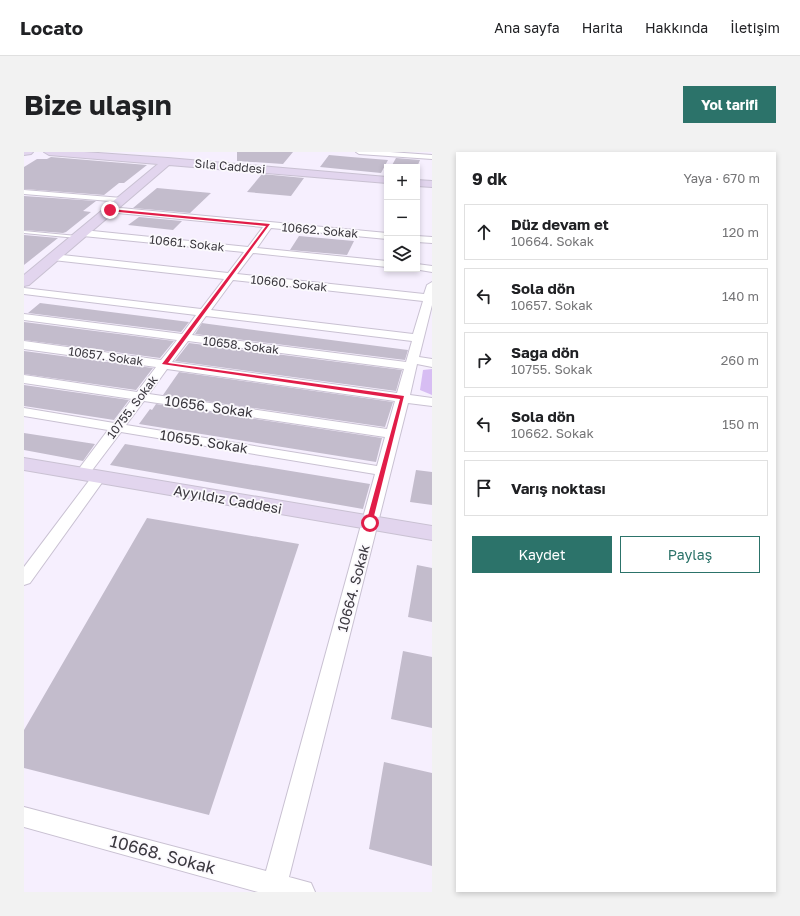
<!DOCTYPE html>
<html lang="tr">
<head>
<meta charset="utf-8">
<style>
  :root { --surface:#fff; --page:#f2f2f2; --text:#202124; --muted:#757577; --line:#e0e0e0; --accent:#2c736a }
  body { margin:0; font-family:"Golos Text",sans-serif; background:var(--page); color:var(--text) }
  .controls { position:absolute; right:12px; top:12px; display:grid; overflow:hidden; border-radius:0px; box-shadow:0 2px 6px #0003 }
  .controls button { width:36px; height:36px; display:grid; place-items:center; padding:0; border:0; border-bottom:1px solid var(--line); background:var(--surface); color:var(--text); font:20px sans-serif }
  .stop { position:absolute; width:12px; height:12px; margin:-9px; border:3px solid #e11d48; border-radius:50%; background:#fff }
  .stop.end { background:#e11d48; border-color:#fff; box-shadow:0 1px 4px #0008 }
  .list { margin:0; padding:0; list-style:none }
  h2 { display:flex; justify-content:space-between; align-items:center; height:52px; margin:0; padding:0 16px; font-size:17px }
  h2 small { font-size:13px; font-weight:400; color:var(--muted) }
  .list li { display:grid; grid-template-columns:26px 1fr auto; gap:12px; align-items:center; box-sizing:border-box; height:56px; margin:0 8px 8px; padding:0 8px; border:1px solid var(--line); border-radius:0px }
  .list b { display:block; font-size:15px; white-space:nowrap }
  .list p { margin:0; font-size:13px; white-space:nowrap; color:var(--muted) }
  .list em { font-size:13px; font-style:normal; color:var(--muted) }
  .actions { display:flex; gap:8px; padding:12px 16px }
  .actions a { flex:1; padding:9px 0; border:1px solid var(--accent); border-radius:0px; text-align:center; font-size:14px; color:var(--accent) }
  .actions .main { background:var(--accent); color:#fff }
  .icon { flex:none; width:22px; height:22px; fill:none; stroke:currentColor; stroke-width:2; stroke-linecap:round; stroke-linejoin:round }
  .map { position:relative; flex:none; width:408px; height:740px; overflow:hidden; border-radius:0px }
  header { display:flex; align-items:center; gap:24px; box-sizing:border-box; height:56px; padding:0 20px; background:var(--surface); border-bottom:1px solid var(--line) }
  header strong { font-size:19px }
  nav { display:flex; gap:22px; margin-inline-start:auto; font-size:14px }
  .intro { display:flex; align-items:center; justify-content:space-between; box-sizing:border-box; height:96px; padding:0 24px }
  h1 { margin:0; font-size:28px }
  .button { padding:10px 18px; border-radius:0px; background:var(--accent); color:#fff; font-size:14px; font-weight:700 }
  main { display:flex; gap:24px; padding:0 24px }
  aside { flex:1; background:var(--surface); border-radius:0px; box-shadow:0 2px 6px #0003 }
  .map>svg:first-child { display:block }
</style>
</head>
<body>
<header>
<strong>Locato</strong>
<nav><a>Ana sayfa</a><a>Harita</a><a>Hakkında</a><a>İletişim</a></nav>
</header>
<div class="intro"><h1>Bize ulaşın</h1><a class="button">Yol tarifi</a></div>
<main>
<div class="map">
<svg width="408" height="740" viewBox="0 0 408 740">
  <rect width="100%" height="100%" fill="#fbf9fd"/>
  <path fill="#f6effe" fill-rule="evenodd" d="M0,0H408V740H0ZM363,15H393V117H363Z"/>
  <path fill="#d7bdf3" d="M408,217V243L396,238L399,218Z"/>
  <path fill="#c3bccc" d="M213,0H269L259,12L213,9Z
    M305,3L327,5L364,8L357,21L296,15Z
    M27,5L123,13L100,31H95L80,43L0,37V15L13,7H23Z
    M372,6L396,8L393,15H367Z
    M238,22L280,26L267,44L223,40Z
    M133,36L187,41L166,61L109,56Z
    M0,44L72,49L59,59L67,60L42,80L39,81L0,78Z
    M115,65L158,69L149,78L104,73Z
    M0,83L34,86L0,113Z
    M275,84L330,89L323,103L266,98Z
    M16,151L165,170L157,180L4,161Z
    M0,170L150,189L136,206L0,188Z
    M178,171L185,172L384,198L381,208L171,182Z
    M165,191L378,218L372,239L151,209Z
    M0,199L129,216L112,238L0,222Z
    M155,220L369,250L361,275L139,243Z
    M0,233L105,248L90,268L0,254Z
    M132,252L358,286L352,310L115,272L126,257L128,258Z
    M0,281L71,292L59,309L0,298Z
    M101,292L346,332L339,357L86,313Z
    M392,318L408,320V353L386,350Z
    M123,366L275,392L185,663L0,616V578Z
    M393,413L408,416V470L384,465Z
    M379,499L408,505V576L367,567Z
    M360,610L408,621V714L345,697Z"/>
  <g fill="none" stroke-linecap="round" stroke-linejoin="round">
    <g stroke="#c9c1d2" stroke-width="2">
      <path id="lane" d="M0,79L53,84L55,85L53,86L0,81Z"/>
    </g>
    <g stroke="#c9c1d2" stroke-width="2">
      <path id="street" d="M332,0H366L408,3V7L335,2Z
        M0,38L98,46L102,48L98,50L0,42Z
        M86,55L363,81V87L247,76L233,96L363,109V115L229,101L213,122L400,142L403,133L408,130V153L395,205L408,207V215L393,212L386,243L408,246V254L384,251L265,725L287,731L291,740H234L0,675V655L242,719L351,322L97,280L63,325L58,326L53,325L51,322L84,278L0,264V256L90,271L108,247L0,231V223L113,240L132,215L0,197V189L137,208L153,188L0,168V162L158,182L172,163L0,142V136L177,157L200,127L29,108L24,105L29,102L204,121L220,100L59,84L55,81L59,78L224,95L239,75L83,60L82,58L83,56ZM209,128L399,149L389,182L187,158ZM182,164L388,189L382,210L168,183ZM164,189L380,217L373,241L148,210ZM143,217L371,249L363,277L125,242ZM120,249L361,285L353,314L102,273Z
        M393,84L408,85V91L393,90Z
        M393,112L408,114V120L390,117H393Z
        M75,321L80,322L82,325L6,431L0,433V415L70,322Z"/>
    </g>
    <g stroke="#c9c1d2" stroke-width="2">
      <path id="secondary" d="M0,0H9L7,2L0,3Z
        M20,0H60L144,6L363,25V31L145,13L5,133L0,134V123L134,12L25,3Z
        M393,28L408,29V35L393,34Z
        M0,306L408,374V388L0,318Z"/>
    </g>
    <use href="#lane" fill="#fff" fill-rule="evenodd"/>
    <use href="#street" fill="#fff" fill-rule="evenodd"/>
    <use href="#secondary" fill="#e2d5ee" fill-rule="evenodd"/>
  </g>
  <path fill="#e11d48" d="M86,57L246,72L144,211L380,244L348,372L342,371L376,247L138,212L242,74L84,59Z"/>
  <g text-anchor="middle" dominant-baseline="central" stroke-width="3.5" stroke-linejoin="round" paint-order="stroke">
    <g font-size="12" fill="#3a373e" stroke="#fbf9fd">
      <text transform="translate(206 14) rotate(5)">Sıla Caddesi</text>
      <text transform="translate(296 78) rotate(5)">10662. Sokak</text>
      <text transform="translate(163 91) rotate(6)">10661. Sokak</text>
      <text transform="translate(265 131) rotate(6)">10660. Sokak</text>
      <text transform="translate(217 193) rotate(7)">10658. Sokak</text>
      <text transform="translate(82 204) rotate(8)">10657. Sokak</text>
      <text transform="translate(108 255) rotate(-53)">10755. Sokak</text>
    </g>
    <g font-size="14" fill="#3a373e" stroke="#fbf9fd">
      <text transform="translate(185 254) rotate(8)">10656. Sokak</text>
      <text transform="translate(180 289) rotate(9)">10655. Sokak</text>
      <text transform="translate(204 347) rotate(10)">Ayyıldız Caddesi</text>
      <text transform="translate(329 436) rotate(-75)">10664. Sokak</text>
    </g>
    <g font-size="17" fill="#3a373e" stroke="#fbf9fd">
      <text transform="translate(139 702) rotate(15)">10668. Sokak</text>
    </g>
  </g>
</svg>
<div class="controls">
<button>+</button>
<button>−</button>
<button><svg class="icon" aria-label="layers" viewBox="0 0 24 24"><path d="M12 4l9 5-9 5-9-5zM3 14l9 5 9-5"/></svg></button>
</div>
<div class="stop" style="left:346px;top:371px"></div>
<div class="stop end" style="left:86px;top:58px"></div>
</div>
<aside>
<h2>9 dk<small>Yaya · 670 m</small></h2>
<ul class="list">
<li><svg class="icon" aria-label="ahead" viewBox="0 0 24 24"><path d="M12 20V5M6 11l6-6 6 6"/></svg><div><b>Düz devam et</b><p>10664. Sokak</p></div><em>120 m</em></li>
<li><svg class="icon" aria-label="left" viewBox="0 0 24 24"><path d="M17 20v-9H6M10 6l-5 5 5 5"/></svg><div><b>Sola dön</b><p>10657. Sokak</p></div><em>140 m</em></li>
<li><svg class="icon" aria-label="right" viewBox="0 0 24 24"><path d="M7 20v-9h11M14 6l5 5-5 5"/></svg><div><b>Sağa dön</b><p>10755. Sokak</p></div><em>260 m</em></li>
<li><svg class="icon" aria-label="left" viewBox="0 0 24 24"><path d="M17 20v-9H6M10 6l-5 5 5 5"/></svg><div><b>Sola dön</b><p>10662. Sokak</p></div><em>150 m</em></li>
<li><svg class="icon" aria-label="arrive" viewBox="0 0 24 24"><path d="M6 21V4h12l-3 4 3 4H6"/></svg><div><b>Varış noktası</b></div></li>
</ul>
<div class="actions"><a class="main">Kaydet</a><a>Paylaş</a></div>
</aside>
</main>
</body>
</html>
